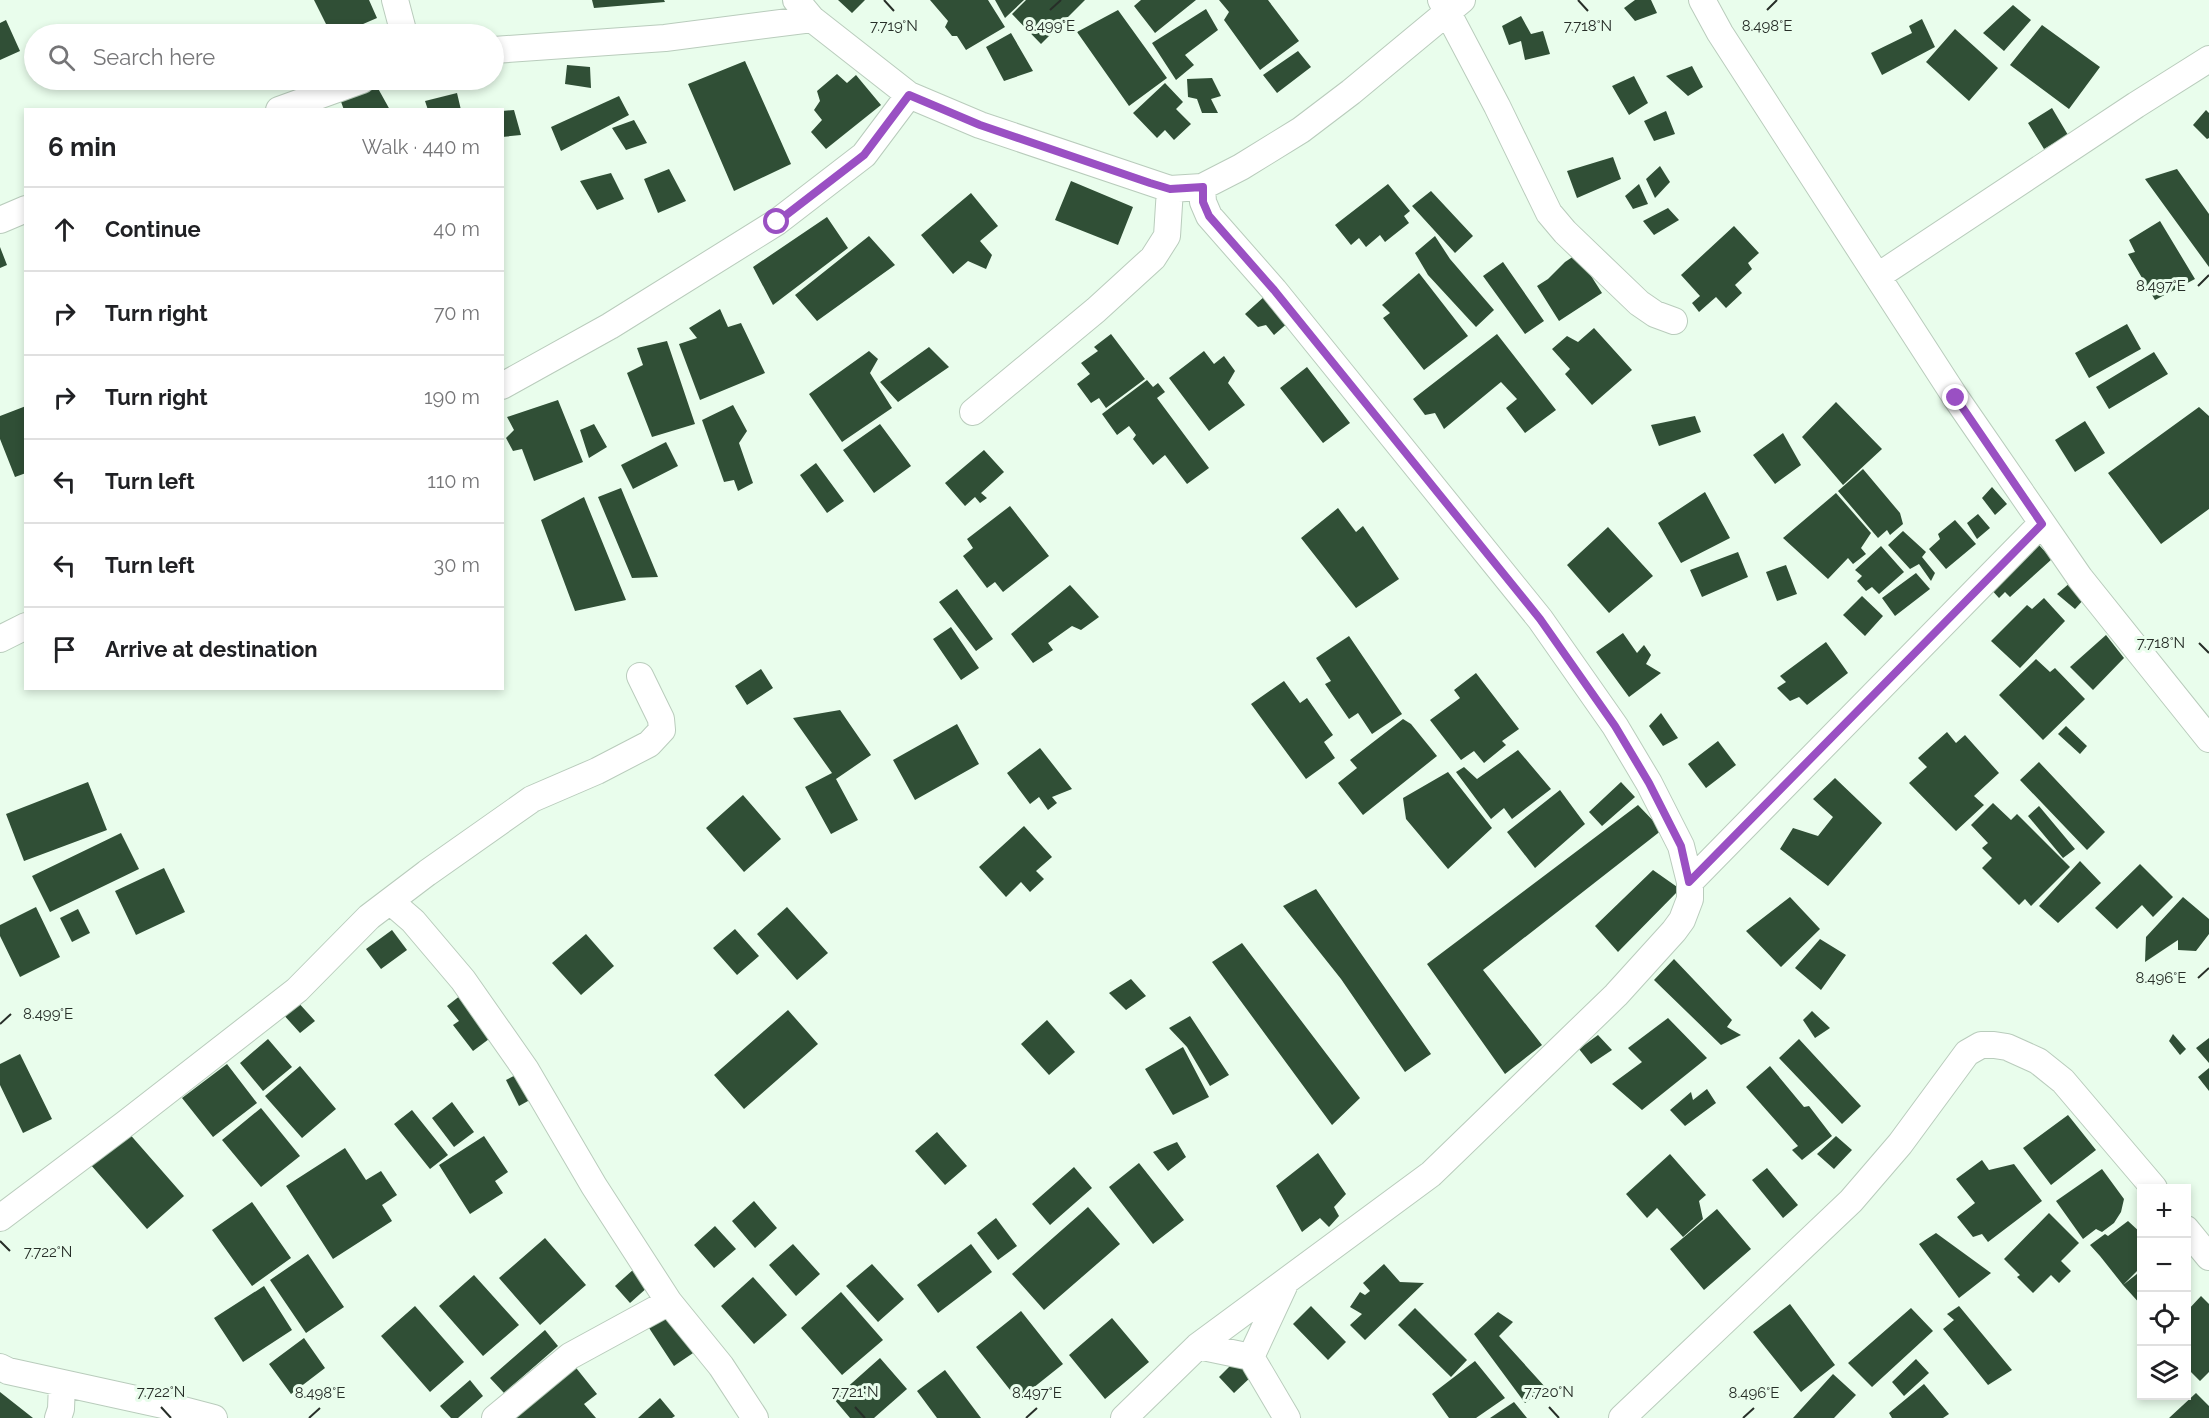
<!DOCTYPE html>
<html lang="en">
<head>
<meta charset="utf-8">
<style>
  :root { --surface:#fff; --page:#f6f6f6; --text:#202124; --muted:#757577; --line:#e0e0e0 }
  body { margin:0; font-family:Raleway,sans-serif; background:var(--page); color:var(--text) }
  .controls { position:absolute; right:18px; bottom:18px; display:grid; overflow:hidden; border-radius:0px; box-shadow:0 3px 9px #0003 }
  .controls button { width:54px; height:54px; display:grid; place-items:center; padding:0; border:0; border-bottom:2px solid var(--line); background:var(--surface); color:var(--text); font:30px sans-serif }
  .stop { position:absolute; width:18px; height:18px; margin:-14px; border:4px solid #9a50c3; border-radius:50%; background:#fff }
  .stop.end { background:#9a50c3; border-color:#fff; box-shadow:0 2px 6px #0008 }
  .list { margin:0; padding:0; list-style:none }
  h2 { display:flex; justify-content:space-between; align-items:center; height:78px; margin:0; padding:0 24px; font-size:26px }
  h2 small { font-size:20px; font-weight:400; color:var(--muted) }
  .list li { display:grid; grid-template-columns:39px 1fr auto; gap:18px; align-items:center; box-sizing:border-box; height:84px; padding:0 24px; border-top:2px solid var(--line) }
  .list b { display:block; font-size:22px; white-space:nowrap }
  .list em { font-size:20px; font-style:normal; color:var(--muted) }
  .icon { flex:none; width:33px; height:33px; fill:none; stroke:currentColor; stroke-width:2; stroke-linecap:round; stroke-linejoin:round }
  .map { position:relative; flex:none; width:2209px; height:1418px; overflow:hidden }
  .search { position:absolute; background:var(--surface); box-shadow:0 3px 9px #0003; left:24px; top:24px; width:480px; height:66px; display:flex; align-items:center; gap:15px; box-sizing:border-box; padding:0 21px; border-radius:33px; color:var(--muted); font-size:22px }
  .panel { position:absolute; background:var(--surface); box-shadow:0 3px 9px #0003; left:24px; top:108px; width:480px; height:582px; border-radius:0px }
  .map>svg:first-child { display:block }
</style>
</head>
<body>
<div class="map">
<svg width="2209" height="1418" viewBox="0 0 2209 1418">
  <rect width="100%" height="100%" fill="#e9fdec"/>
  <path fill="#304f36" d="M314,0H369L377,18L340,34H331Z
    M592,0H664L665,2L594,8Z
    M838,0H865L852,13Z
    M930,0H988L1005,27L966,50L957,36H952L945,27L948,21Z
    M995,0H1024L1005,18Z
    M1026,0H1085L1041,44L1012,14Z
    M1141,0H1196L1155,33L1134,6Z
    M1219,0H1268L1299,41L1260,70L1224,20L1229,12Z
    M1635,0H1651L1657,13L1635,21L1624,8Z
    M2013,5L2031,20L2004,51L1983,33Z
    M1206,9L1218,30L1185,55L1194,65L1176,80L1152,43Z
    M1118,10L1167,78L1129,106L1077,32Z
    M1521,16L1531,34L1543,31L1550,54L1525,60L1521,41L1509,45L1502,26Z
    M1922,19L1935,47L1882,75L1871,53L1912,33L1909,26Z
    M6,20L20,51L0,60V23Z
    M2042,25L2100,67L2069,109L2010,65Z
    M1955,29L1998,68L1969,101L1926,62Z
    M1011,33L1033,71L1004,81L986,47Z
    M1298,51L1311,67L1277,93L1263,75Z
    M745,61L791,164L734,191L688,84Z
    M567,65L590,67L591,88L565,84Z
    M1692,66L1703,87L1688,96L1666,76Z
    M837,74L847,83L856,75L881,105L826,149L811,132L822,120L814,110L820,101L817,91Z
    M1634,76L1648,103L1629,115L1612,86Z
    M1212,78L1221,96L1211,99L1218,113H1202L1197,99L1188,97L1187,79Z
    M375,83L390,110H344L340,99Z
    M1165,83L1183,102L1176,109L1191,124L1174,140L1165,130L1157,138L1133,113Z
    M457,93L461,110H428L425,101Z
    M619,96L629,115L561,151L551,127Z
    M2052,108L2068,135L2044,149L2028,123Z
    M514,110L521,135L502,137V111Z
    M2206,110L2209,113V138L2207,139L2193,125Z
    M1666,111L1675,134L1654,141L1644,121Z
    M634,120L647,143L626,150L612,128Z
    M1613,157L1621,179L1577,198L1567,171Z
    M1660,166L1670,182L1655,198L1646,179Z
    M669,169L686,201L658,213L644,179Z
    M2177,169L2209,214V267L2145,179Z
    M611,173L624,199L597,210L580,181Z
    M1071,181L1133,207L1118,245L1055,220Z
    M1388,184L1410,211L1404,216L1409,223L1385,242L1380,235L1366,247L1359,238L1351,245L1335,225Z
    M1639,184L1648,204L1633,209L1625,196Z
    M1431,191L1473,236L1455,253L1412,206Z
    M971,193L998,226L980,241L992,255L986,269L968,261L953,274L921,235Z
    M1668,208L1679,220L1654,235L1643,221Z
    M827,217L848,248L773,305L753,267Z
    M2160,221L2195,279L2155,300L2128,254L2135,252L2129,240Z
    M1734,226L1759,253L1748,263L1752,269L1735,285L1742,293L1726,308L1716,297L1699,312L1692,303L1700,296L1681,275Z
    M869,236L895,265L817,321L795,295Z
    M1435,236L1450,259L1494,310L1476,327L1428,275L1415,253Z
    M0,247L7,265L0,268Z
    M1577,254L1602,293L1559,321L1537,286L1548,279L1565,262Z
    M1503,262L1544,321L1525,334L1483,276Z
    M1419,273L1468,336L1424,370L1383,318L1390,313L1382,305Z
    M1266,295L1290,321L1274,335L1266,325L1258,327L1245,314Z
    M720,309L728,327L741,323L765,373L700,400L679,344L697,338L689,328Z
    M2127,324L2141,349L2089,378L2075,353Z
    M1594,328L1632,370L1592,405L1565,374L1570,369L1552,349L1567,336L1578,342Z
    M1111,334L1145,379L1106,408L1099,398L1091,403L1077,384L1090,374L1081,363L1098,351L1094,347Z
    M1497,334L1556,410L1525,433L1506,408L1517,399L1501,382L1444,429L1435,413L1425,415L1413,399Z
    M667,341L695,424L652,437L627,373L643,365L637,348Z
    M929,347L949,367L898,402L880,382Z
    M869,351L878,359L870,373L892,408L842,442L809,394Z
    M1204,351L1214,364L1224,356L1235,371L1228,383L1245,405L1209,431L1169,378Z
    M2154,352L2168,374L2109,409L2096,387Z
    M1307,367L1350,423L1323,443L1280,388Z
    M1147,380L1153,387L1158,383L1165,392L1157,398L1209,468L1187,484L1165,455L1153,465L1133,439L1136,435L1129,426L1117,435L1102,414Z
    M558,400L583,462L534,481L522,449L513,451L506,438L514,430L507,417Z
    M1836,402L1882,449L1843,485L1802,437Z
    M733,405L747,431L739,443L753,483L738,491L734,480L724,482L702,420Z
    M26,406V473L15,477L0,439V416Z
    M2199,407L2209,416V509L2161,544L2108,473Z
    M1695,416L1701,432L1659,446L1651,425Z
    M2085,421L2105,453L2075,472L2055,440Z
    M594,424L607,447L589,458L580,430Z
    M880,424L911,466L874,493L843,450Z
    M1783,433L1801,465L1775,484L1753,455Z
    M666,442L678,466L633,489L621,465Z
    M984,450L1004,472L981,493L987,498L980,503L975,497L965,506L945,483Z
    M816,463L844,501L827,513L800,475Z
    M1863,469L1900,513L1903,524L1890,535L1887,530L1878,538L1838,491Z
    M1992,487L2007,504L1995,515L1982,498Z
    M621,488L658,577L632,578L598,497Z
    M1705,492L1730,538L1681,563L1658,523Z
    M1836,493L1871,533L1861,548L1866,554L1853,564L1848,558L1828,579L1783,538Z
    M584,497L626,600L575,611L541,520Z
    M1010,506L1049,556L1003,592L995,582L987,588L963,556L973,548L967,539Z
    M1338,508L1356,532L1363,526L1399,579L1356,608L1301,538Z
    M1978,514L1990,528L1977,539L1967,523Z
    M1955,520L1976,544L1946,569L1929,549L1940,539L1938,534Z
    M1608,527L1653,576L1609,613L1567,565Z
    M1903,531L1926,552L1922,557L1935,573L1931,581L1919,564L1910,569L1888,545Z
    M2038,544L2052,559L2010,597L2005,592L1999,598L1989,587Z
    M1881,546L1904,572L1879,594L1872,587L1866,591L1857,581L1862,576L1855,570Z
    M1738,552L1748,577L1702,597L1690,570Z
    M1786,565L1797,594L1777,601L1766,572Z
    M1916,573L1930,589L1895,616L1882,598Z
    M2071,582L2085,598L2075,609L2057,594Z
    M1070,585L1099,617L1081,630L1072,626L1048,643L1053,650L1033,663L1011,634Z
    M957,589L993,639L976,651L939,602Z
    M1862,596L1883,616L1865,636L1843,615Z
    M2044,598L2065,621L2020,668L1991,641L2027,605L2032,609Z
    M951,627L979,668L961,680L933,639Z
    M1623,633L1637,653L1644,645L1651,655L1646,664L1661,673L1629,697L1596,652Z
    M2106,635L2124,658L2093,690L2070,667Z
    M1349,636L1402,714L1372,734L1358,713L1349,719L1325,684L1331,681L1316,658Z
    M1826,642L1848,673L1807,705L1799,697L1790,701L1777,688L1786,682L1780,676Z
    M2036,659L2050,672L2055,668L2085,699L2043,740L1999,695Z
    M761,669L773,688L747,705L735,686Z
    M1476,673L1519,729L1502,741L1506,745L1484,763L1474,751L1461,760L1430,720L1460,698L1454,690Z
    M1284,681L1300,703L1307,698L1333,735L1324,742L1335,758L1306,779L1251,704Z
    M840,710L871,755L836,779L858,820L831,834L805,787L832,773L793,718Z
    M1661,713L1678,738L1663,746L1649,726Z
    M1403,719L1411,724L1437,756L1363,815L1338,783L1357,768L1350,760Z
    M957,724L979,764L915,800L893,760Z
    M2066,726L2087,746L2080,754L2058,734Z
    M1947,732L1956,743L1965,735L1999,773L1974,796L1984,805L1956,831L1909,783L1927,767L1918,758Z
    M1718,741L1736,765L1706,788L1688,764Z
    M1040,748L1072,789L1052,797L1057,803L1048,810L1039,797L1030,804L1007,773Z
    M1518,750L1551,789L1512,819L1504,808L1491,819L1456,772L1464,767L1477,779Z
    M2039,762L2105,832L2087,850L2020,780Z
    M1448,772L1492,828L1448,869L1406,819L1403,798Z
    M1835,778L1882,823L1828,886L1780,849L1793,828L1818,836L1833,817L1813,799Z
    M88,782L107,830L24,861L6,814Z
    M1621,782L1635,797L1602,826L1589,812Z
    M1560,790L1585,824L1535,868L1507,832Z
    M743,795L781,839L744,872L706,828Z
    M1993,803L2011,820L2017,814L2070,867L2031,906L2025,899L2019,905L1982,868L1992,858L1982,848L1988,843L1971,825Z
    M1638,805L1662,830L1483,970L1542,1045L1505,1074L1427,964Z
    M2039,806L2075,849L2063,858L2028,816Z
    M1024,826L1052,857L1036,871L1044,879L1030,892L1021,882L1006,897L979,867Z
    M121,833L139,869L50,912L32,876Z
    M2080,861L2101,883L2058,923L2039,906Z
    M2140,864L2173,897L2153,917L2142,905L2117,929L2095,908Z
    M164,868L185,912L136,935L115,891Z
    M1653,870L1680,889L1618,952L1595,926Z
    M1316,889L1431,1054L1405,1072L1341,979L1283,906Z
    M1790,897L1820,929L1781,967L1746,931Z
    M2183,897L2209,919V934L2196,951L2178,950V940L2145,962L2146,937Z
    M36,907L60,957L20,977L0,936V925Z
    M787,907L828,953L797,980L757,934Z
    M78,909L90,933L72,942L60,918Z
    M735,929L759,956L737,975L713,948Z
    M392,930L407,950L381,969L366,949Z
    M586,934L614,966L581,995L552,963Z
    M1820,939L1846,955L1821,990L1795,968Z
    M1242,943L1360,1098L1332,1125L1212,962Z
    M1674,959L1732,1020L1727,1027L1741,1035L1721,1045L1654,980Z
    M1131,979L1146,996L1126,1010L1109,993Z
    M461,995L493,1036L473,1051L453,1025L459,1021L447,1006Z
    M296,1000L315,1021L300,1033L282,1013Z
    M788,1010L818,1044L744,1109L714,1075Z
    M1812,1011L1830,1028L1815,1038L1803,1020Z
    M1190,1016L1229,1075L1210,1086L1187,1047L1169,1028Z
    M1668,1018L1707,1058L1642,1110L1612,1084L1642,1062L1628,1048Z
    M1047,1020L1075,1052L1049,1075L1021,1044Z
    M2173,1034L2186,1049L2180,1055L2169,1041Z
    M1598,1035L1612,1050L1591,1064L1579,1049Z
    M2209,1038V1063L2196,1048Z
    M268,1039L292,1067L263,1091L240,1063Z
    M1799,1039L1861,1106L1842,1124L1779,1058Z
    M1183,1047L1209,1097L1173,1115L1145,1069Z
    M20,1054L52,1119L23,1133L0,1085V1064Z
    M227,1064L257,1103L213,1137L182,1098Z
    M300,1066L336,1109L302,1138L265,1096Z
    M1770,1066L1804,1107L1809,1106L1832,1136L1802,1160L1792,1150L1798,1146L1746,1087Z
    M2209,1068V1091L2198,1077Z
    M523,1071L537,1096L519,1106L506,1080Z
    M1707,1089L1716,1103L1685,1126L1670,1110L1691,1092L1693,1100Z
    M452,1102L474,1132L454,1147L432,1118Z
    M261,1108L300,1156L261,1187L222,1140Z
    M412,1110L448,1155L430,1169L394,1124Z
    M2068,1115L2096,1150L2051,1185L2023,1148Z
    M127,1131L184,1196L147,1229L90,1164Z
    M937,1132L967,1166L945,1185L915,1151Z
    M484,1136L508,1172L495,1181L503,1193L470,1214L439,1165Z
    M1836,1136L1852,1150L1834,1169L1817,1154Z
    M1177,1142L1186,1157L1168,1171L1153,1152Z
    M345,1148L366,1180L381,1171L397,1195L382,1205L392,1221L333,1259L286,1186Z
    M1318,1153L1346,1194L1334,1207L1339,1216L1329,1227L1320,1218L1302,1232L1276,1186Z
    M1670,1154L1706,1195L1699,1201L1703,1219L1683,1237L1657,1208L1647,1218L1626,1194Z
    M1982,1160L1989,1170L2014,1164L2042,1201L1988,1242L1982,1234L1973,1237L1957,1217L1975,1203L1956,1179Z
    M1139,1163L1184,1220L1153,1244L1109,1187Z
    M1074,1167L1092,1188L1050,1225L1032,1204Z
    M1767,1168L1798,1205L1783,1218L1752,1180Z
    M2102,1169L2124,1199L2121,1212L2114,1223L2102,1232L2096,1229L2083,1239L2056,1201Z
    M754,1201L777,1228L755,1248L732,1221Z
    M252,1202L291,1258L252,1286L212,1230Z
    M1088,1207L1120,1244L1044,1310L1012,1274Z
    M1717,1209L1751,1249L1704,1290L1670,1249Z
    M2049,1213L2079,1243L2061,1261L2071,1271L2059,1283L2051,1275L2033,1293L2017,1277L2020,1275L2004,1259Z
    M996,1218L1017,1246L998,1260L977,1233Z
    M2128,1221L2142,1234V1266L2123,1285L2142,1270V1306L2123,1285L2100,1256L2090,1245L2105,1234L2108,1236Z
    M715,1226L736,1249L714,1268L694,1245Z
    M1936,1233L1991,1273L1959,1298L1919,1244Z
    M545,1238L586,1285L540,1325L499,1278Z
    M793,1244L820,1274L796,1296L769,1265Z
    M971,1244L992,1272L938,1313L917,1285Z
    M308,1254L344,1307L306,1333L270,1280Z
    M872,1264L904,1299L878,1322L846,1286Z
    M1384,1264L1400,1282L1424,1283L1365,1340L1350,1325L1362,1314L1350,1307L1360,1292L1365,1295L1370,1291L1363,1283Z
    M634,1269L649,1286L630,1303L615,1286Z
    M474,1275L519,1325L483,1356L439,1306Z
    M753,1277L787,1315L754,1344L721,1306Z
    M264,1286L292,1330L243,1362L214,1318Z
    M841,1292L883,1340L842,1375L801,1328Z
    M2201,1296L2209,1304V1372L2200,1381L2187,1368V1311Z
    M1790,1304L1835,1365L1801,1392L1753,1332Z
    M415,1306L464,1362L430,1392L381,1336Z
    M1311,1306L1346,1342L1328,1360L1293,1324Z
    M1959,1306L2012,1370L1988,1385L1943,1329L1954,1320L1947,1314Z
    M1415,1308L1467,1360L1451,1377L1398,1325Z
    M1911,1308L1933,1331L1872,1387L1848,1363Z
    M1021,1311L1063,1364L1018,1400L976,1347Z
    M673,1312L699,1349L674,1366L649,1328Z
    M1498,1312L1513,1322L1499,1336L1546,1388L1525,1403L1474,1334Z
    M1112,1318L1149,1362L1105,1399L1069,1355Z
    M545,1330L558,1346L504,1393L490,1378Z
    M304,1338L325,1368L291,1394L269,1364Z
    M880,1358L907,1389L874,1418H850L834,1399Z
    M1238,1358L1253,1375L1234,1393L1219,1377Z
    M1916,1359L1929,1373L1904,1396L1892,1382Z
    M1475,1361L1505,1398L1476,1418H1449L1432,1394Z
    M573,1364L597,1394L584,1404L596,1418H517L512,1413Z
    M945,1370L981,1418H937L917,1391Z
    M1833,1374L1856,1395L1834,1418H1793Z
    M470,1380L483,1396L458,1418H451L440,1406Z
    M1924,1384L1949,1414L1943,1418H1892L1889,1413Z
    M0,1392L33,1418H0Z
    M2196,1393L2209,1406V1418H2169Z
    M660,1398L675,1416L672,1418H638Z
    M1514,1402L1527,1418H1490Z"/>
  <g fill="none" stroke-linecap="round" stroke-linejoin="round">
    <g stroke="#b9ccbc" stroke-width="28">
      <path id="minor" d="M395,0L404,34
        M796,0L812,19L909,95L980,125L1170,189L1202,187L1241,167L1301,130L1351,92L1462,0
        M1441,0L1497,106L1549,213L1565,232L1639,303L1655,314L1674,321
        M1702,0L1720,33L1956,398L2080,578L2209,739
        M494,50L665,38L812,19
        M279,110L362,80
        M0,220L26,209
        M1878,276L2136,105L2209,59
        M502,386L610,326L777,222L864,155L909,95
        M973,412L1096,310L1153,258L1167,236L1170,189
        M0,639L26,626
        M1690,882L2042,523
        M391,902L413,921L463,980L526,1070L594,1186L669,1302L721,1366L755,1418
        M0,1218L125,1124L297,990L369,917L427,873L532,799L597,771L649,744L662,730L661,719L640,676
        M2186,1229L2209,1257
        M1198,1346L1251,1357L1287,1418
        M1251,1357L1284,1286
        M0,1367L8,1371L172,1407L214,1418
        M58,1418L61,1409L62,1383
        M495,1418L570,1356L669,1302
        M1124,1418L1198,1346L1431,1174L1616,995L1674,931L1682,920L1690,899V882L1681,846L1649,783L1615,726L1540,619L1274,290L1209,216L1203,202L1202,187
        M1622,1418L1851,1201L1900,1144L1967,1053L1981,1045H1994L2007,1047L2038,1061L2063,1081L2154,1188"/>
    </g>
    <use href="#minor" stroke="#fff" stroke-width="26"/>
  </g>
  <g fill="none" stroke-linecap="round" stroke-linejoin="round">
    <path stroke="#9a50c3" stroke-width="8" d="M777,222L864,155L909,95L980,125L1150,183L1170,189L1203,187V202L1209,216L1274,290L1540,619L1615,726L1649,783L1681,846L1689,882L2042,524L1956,398"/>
  </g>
  <path fill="none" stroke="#272e28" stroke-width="2" d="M884,0L894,11M1578,0L1588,11M1050,10L1061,0M1767,10L1777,0M2198,286L2209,275M2199,643L2209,653M2198,978L2209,968M0,1024L11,1014M0,1241L10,1251M161,1407L171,1418M855,1407L865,1418M1549,1407L1559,1418M309,1418L320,1408M1026,1418L1037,1408M1743,1418L1754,1408"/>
  <g font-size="15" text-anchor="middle" fill="#272e28" stroke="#e9fdec" stroke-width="6" stroke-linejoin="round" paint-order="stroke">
    <text x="1050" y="31">8.499°E</text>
    <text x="1767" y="31">8.498°E</text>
    <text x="894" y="31">7.719°N</text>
    <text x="1588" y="31">7.718°N</text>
    <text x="2161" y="291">8.497°E</text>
    <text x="2161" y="648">7.718°N</text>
    <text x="2161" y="983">8.496°E</text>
    <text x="48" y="1019">8.499°E</text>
    <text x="48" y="1257">7.722°N</text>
    <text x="161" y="1397">7.722°N</text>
    <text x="855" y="1397">7.721°N</text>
    <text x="1549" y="1397">7.720°N</text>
    <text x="320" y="1398">8.498°E</text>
    <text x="1037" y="1398">8.497°E</text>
    <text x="1754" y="1398">8.496°E</text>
  </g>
</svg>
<div class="controls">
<button>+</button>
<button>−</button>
<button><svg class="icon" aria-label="locate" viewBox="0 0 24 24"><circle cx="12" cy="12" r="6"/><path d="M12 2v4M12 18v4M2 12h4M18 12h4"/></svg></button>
<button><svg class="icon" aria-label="layers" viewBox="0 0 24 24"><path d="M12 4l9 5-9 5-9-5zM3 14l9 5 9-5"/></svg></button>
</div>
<div class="stop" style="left:777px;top:222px"></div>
<div class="stop end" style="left:1956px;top:398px"></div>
<div class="search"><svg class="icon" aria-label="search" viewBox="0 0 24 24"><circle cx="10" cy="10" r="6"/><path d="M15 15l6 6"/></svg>Search here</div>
<section class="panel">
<h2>6 min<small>Walk · 440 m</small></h2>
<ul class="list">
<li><svg class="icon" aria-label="ahead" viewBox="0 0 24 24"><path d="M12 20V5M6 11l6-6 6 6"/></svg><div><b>Continue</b></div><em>40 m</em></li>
<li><svg class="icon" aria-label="right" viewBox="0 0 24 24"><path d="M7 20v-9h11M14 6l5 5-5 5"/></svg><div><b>Turn right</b></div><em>70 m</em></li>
<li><svg class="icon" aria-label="right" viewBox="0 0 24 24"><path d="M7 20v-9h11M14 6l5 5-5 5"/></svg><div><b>Turn right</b></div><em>190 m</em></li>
<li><svg class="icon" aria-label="left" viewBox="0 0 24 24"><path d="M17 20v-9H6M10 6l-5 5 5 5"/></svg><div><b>Turn left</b></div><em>110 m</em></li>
<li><svg class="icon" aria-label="left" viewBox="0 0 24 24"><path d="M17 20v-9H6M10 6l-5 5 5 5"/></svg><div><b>Turn left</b></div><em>30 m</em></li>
<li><svg class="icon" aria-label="arrive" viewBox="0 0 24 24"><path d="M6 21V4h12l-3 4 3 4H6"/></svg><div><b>Arrive at destination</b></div></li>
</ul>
</section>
</div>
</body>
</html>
